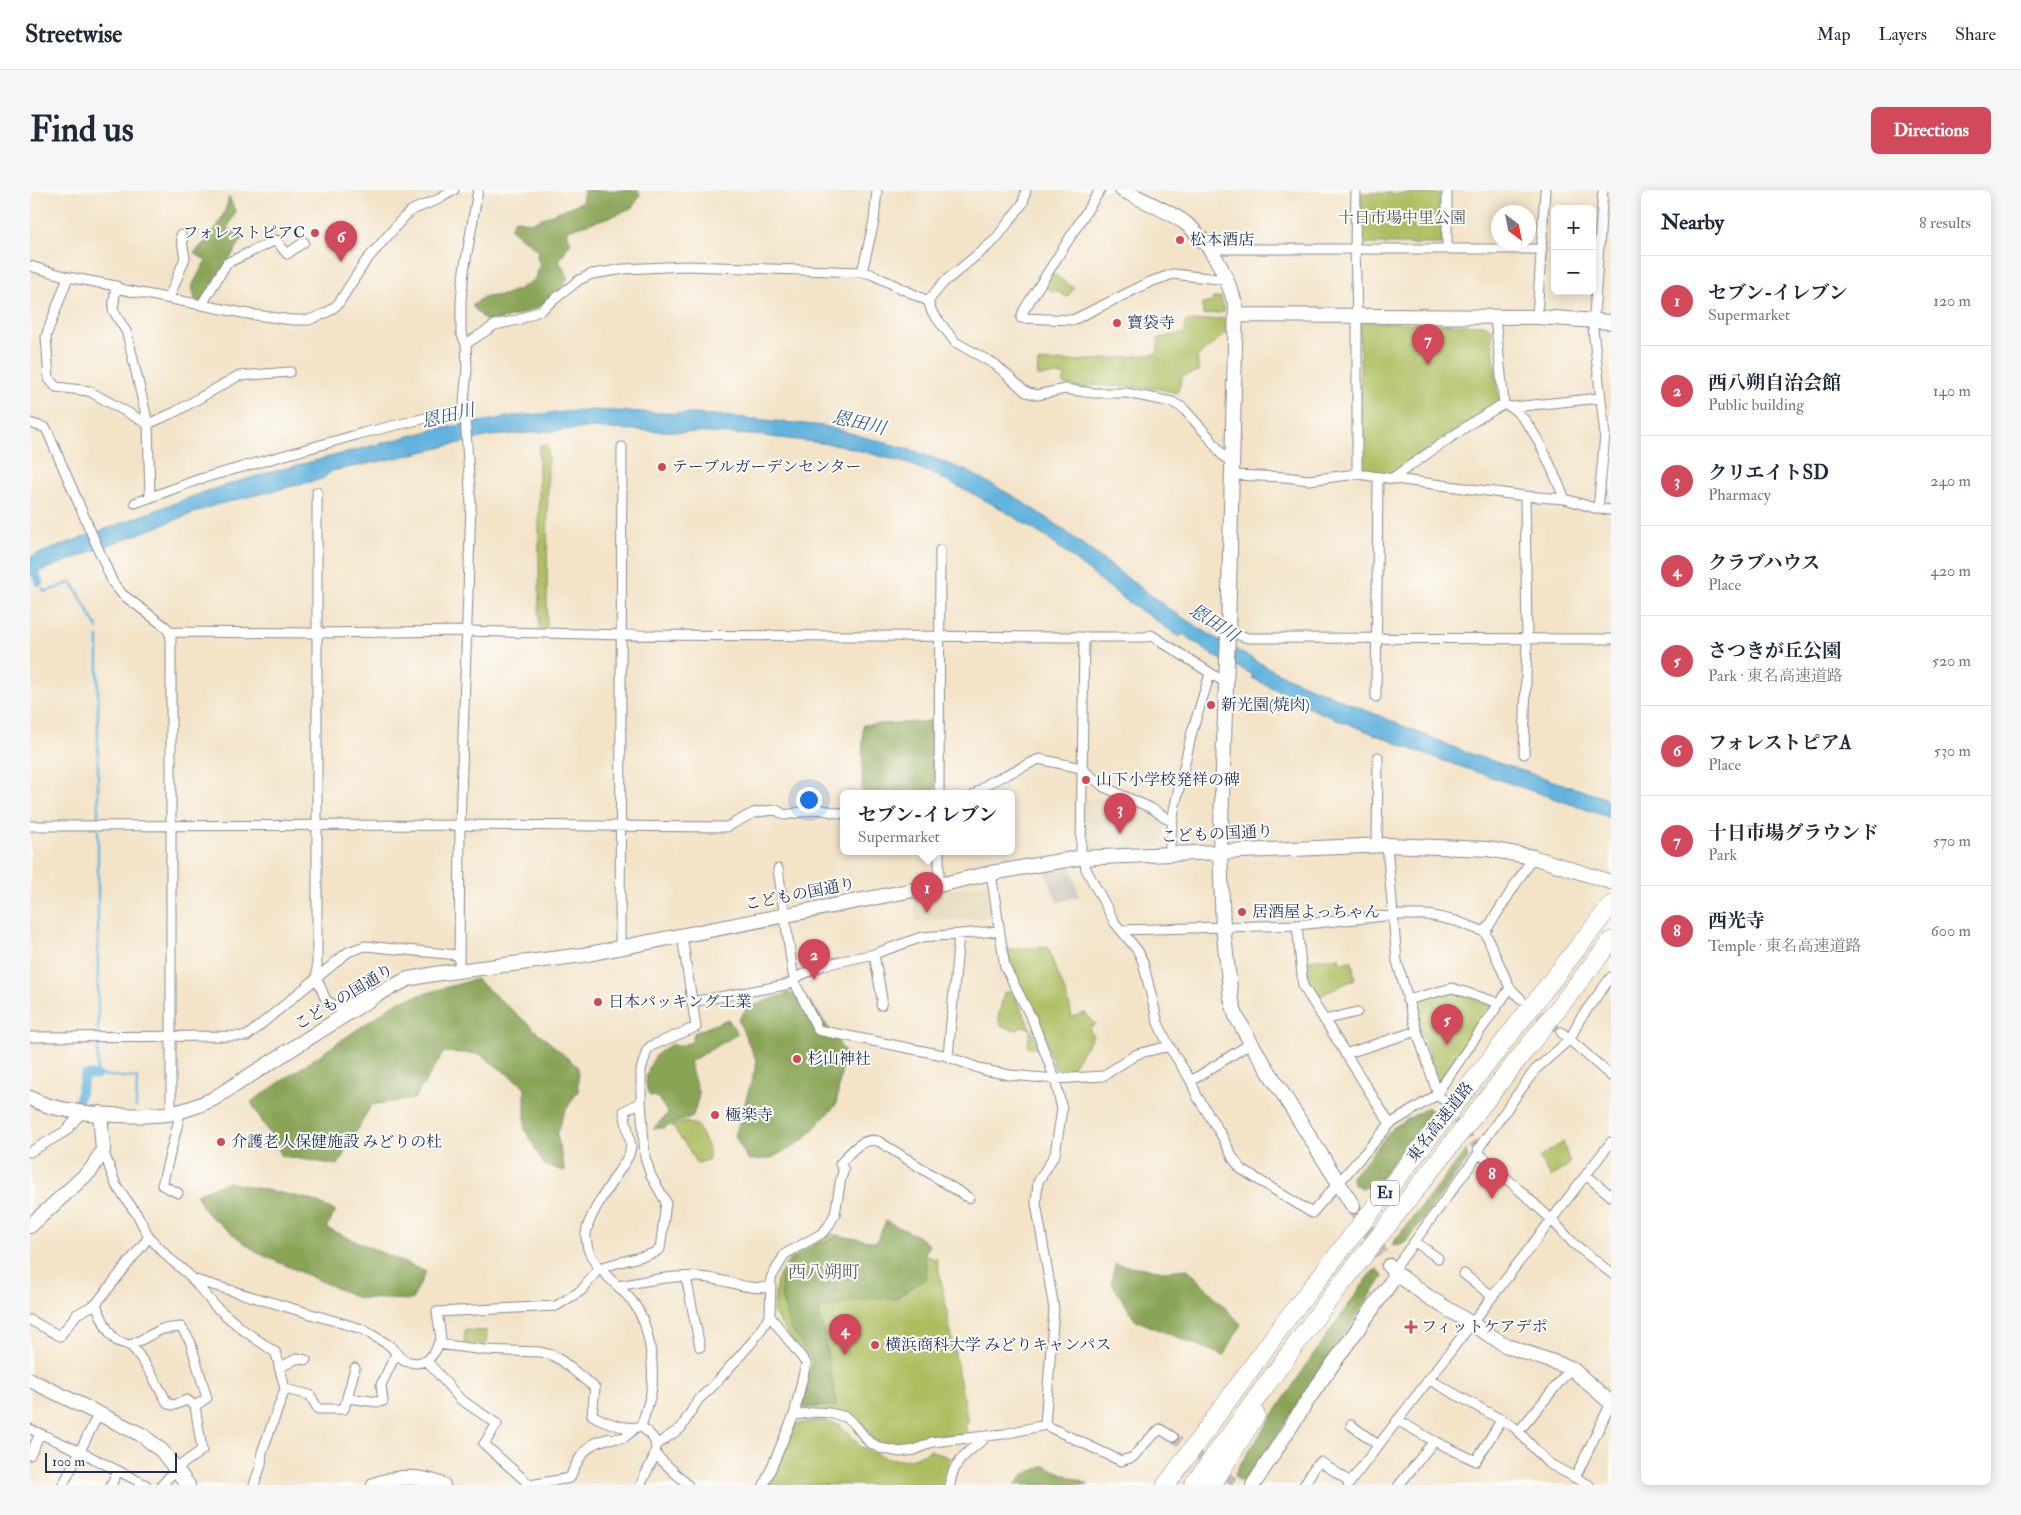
<!DOCTYPE html>
<html lang="en">
<head>
<meta charset="utf-8">
<style>
  :root { --surface:#fff; --page:#f6f6f7; --text:#1f2937; --muted:#747a83; --line:#e0e1e3; --accent:#d1495b }
  body { margin:0; font-family:"IM FELL Double Pica","Noto Serif JP",serif; background:var(--page); color:var(--text) }
  .controls { position:absolute; right:15px; top:15px; display:grid; overflow:hidden; border-radius:8px; box-shadow:0 2px 12px #0003 }
  .controls button { width:45px; height:45px; display:grid; place-items:center; padding:0; border:0; border-bottom:1px solid var(--line); background:var(--surface); color:var(--text); font:25px sans-serif }
  .compass { position:absolute; left:1461px; top:15px; width:45px; height:45px; border-radius:50%; background:var(--surface); box-shadow:0 2px 12px #0003; rotate:148deg }
  .scale { position:absolute; left:15px; bottom:12px; width:132px; box-sizing:border-box; padding-left:5px; border:2px solid #1b2f5e; border-top:0; font-size:14px; line-height:18px; white-space:nowrap; color:#1b2f5e; -webkit-text-stroke:4px #fdfcf7; paint-order:stroke }
  .you { position:absolute; left:778px; top:609px; width:18px; height:18px; margin:-12px; border:4px solid #fff; border-radius:50%; background:#1a73e8; box-shadow:0 0 0 8px #1a73e833 }
  .badge { display:grid; place-items:center; width:32px; height:32px; border-radius:50%; background:var(--accent); color:#fff; font-size:16px; font-weight:700 }
  .pin { position:absolute; translate:-50% -41px; filter:drop-shadow(0 1px 2px #0008) }
  .pin::after { content:''; position:absolute; top:26px; width:18px; height:15px; background:inherit; clip-path:polygon(0 0,100% 0,50% 100%) }
  .popup { position:absolute; left:810px; top:600px; width:175px; height:65px; box-sizing:border-box; display:grid; place-content:center; border-radius:8px; background:var(--surface); filter:drop-shadow(0 1px 4px #0005); font-size:16px; white-space:nowrap; color:var(--muted) }
  .popup b { font-size:19px; color:var(--text) }
  .popup::after { content:''; position:absolute; left:50%; top:100%; margin-left:-10px; border:10px solid transparent; border-top-color:var(--surface) }
  .list { margin:0; padding:0; list-style:none }
  h2 { display:flex; justify-content:space-between; align-items:center; height:65px; margin:0; padding:0 20px; font-size:21px }
  h2 small { font-size:16px; font-weight:400; color:var(--muted) }
  .list li { display:grid; grid-template-columns:32px 1fr auto; gap:15px; align-items:center; box-sizing:border-box; height:90px; padding:0 20px; border-top:1px solid var(--line) }
  .list b { display:block; font-size:19px; white-space:nowrap }
  .list p { margin:0; font-size:16px; white-space:nowrap; color:var(--muted) }
  .list em { font-size:16px; font-style:normal; color:var(--muted) }
  .map { position:relative; flex:none; width:1581px; height:1295px; overflow:hidden; border-radius:8px }
  header { display:flex; align-items:center; gap:30px; box-sizing:border-box; height:70px; padding:0 25px; background:var(--surface); border-bottom:1px solid var(--line) }
  header strong { font-size:24px }
  nav { display:flex; gap:28px; margin-inline-start:auto; font-size:18px }
  .intro { display:flex; align-items:center; justify-content:space-between; box-sizing:border-box; height:120px; padding:0 30px }
  h1 { margin:0; font-size:35px }
  .button { padding:12px 22px; border-radius:8px; background:var(--accent); color:#fff; font-size:18px; font-weight:700 }
  main { display:flex; gap:30px; padding:0 30px }
  aside { flex:1; background:var(--surface); border-radius:8px; box-shadow:0 2px 12px #0003 }
  .map>svg:first-child { display:block }
</style>
</head>
<body>
<header>
<strong>Streetwise</strong>
<nav><a>Map</a><a>Layers</a><a>Share</a></nav>
</header>
<div class="intro"><h1>Find us</h1><a class="button">Directions</a></div>
<main>
<div class="map">
<svg width="1581" height="1295" viewBox="0 0 1581 1295">
  <rect width="100%" height="100%" fill="#fdfcf7"/>
  <filter id="ink" filterUnits="userSpaceOnUse"><feTurbulence type="fractalNoise" baseFrequency=".02" numOctaves="2"/><feDisplacementMap in="SourceGraphic" scale="10" xChannelSelector="R" yChannelSelector="G"/><feConvolveMatrix kernelMatrix="1 2 1 2 8 2 1 2 1" color-interpolation-filters="sRGB"/></filter>
  <filter id="wash" filterUnits="userSpaceOnUse"><feTurbulence type="fractalNoise" baseFrequency=".0096" numOctaves="4" result="noise"/><feDisplacementMap in="SourceGraphic" scale="20" xChannelSelector="R" yChannelSelector="G"/><feGaussianBlur stdDeviation="1.12" result="paint"/><feColorMatrix in="noise" values="0 0 0 0 0 0 0 0 0 0 0 0 0 0 0 0 0 1.4 0 .05"/><feComposite in="paint" operator="in"/></filter>
  <g filter="url(#wash)">
    <rect width="100%" height="100%" fill="#f3e3c7"/>
    <path fill="#e3d7b8" d="M1091,609L1119,621L1135,632L1132,653L1128,657L1056,661L1053,658L1054,610Z
      M957,693L962,727L911,730L910,729L887,733L883,708Z"/>
    <path fill="#c8c4b8" d="M1040,674L1049,706L1027,713L1015,680Z"/>
    <path fill="#aebd60" stroke="#64765f" d="M1331,3L1413,4L1412,54H1331Z
      M1022,83L1044,98L1037,107L1025,100L1023,102L1014,96Z
      M1191,107L1194,122L1173,125L1172,114L1182,112L1183,108Z
      M1195,128L1196,143L1167,167L1169,181L1153,186L1147,203L1124,198L1059,195L1056,199L1033,194L1035,185L1007,186L1008,172L1065,170L1127,164L1129,148L1155,143V132Z
      M1334,132L1457,135L1461,139L1469,212L1359,284L1333,280L1330,277V134Z
      M509,255H518L517,439H509Z
      M1018,757C1025,782 1038,802 1042,827L1055,823L1066,834L1059,838L1063,846L1037,885L1028,886L1003,821L981,784L976,759Z
      M1309,767L1310,772L1322,771L1325,789L1286,808L1277,787L1276,770Z
      M1421,800L1465,816L1410,895L1380,811Z
      M974,802H981L986,808L1010,859L997,856L1001,840L994,836L987,840L972,837L968,829Z
      M655,932L667,935L679,960V969L666,974L660,961L642,936Z
      M1533,952L1540,974L1521,987L1509,968Z
      M802,1044L907,1069L938,1233H935L937,1242L935,1244L899,1246L888,1254L874,1258L861,1257L840,1248L827,1231L789,1218L773,1219L767,1213L775,1170L743,1122L747,1090L761,1066Z
      M435,1140L457,1141L456,1155L434,1153Z
      M791,1230L810,1235V1238L814,1241H818L831,1258L833,1257C855,1270 877,1276 900,1260L920,1268L915,1295H740L765,1234Z"/>
    <path fill="#8aa456" stroke="#526a5a" d="M554,0H608L610,5L603,17L586,25L538,40V46L541,52L529,71L538,86C530,115 482,130 456,131L442,116L453,107L473,105L489,99L504,90L510,76L507,67L508,61L480,38L485,29L500,33L552,12Z
      M199,7L206,22L197,38L213,48L171,112L165,110L162,96L176,70L164,63C182,45 193,32 199,7Z
      M905,531V604H832L833,535Z
      M446,789L548,877V901L534,923L527,945L535,981L514,975L495,939V897L450,864L414,862L384,909L341,915L308,975L252,966L221,912L369,811Z
      M758,803L780,811L817,865L813,871L806,915L772,951L740,969L718,970L705,946L727,872L708,830L717,818Z
      M698,829L708,844L659,872L669,905L663,926L633,938L623,939L638,923L627,907L620,906C612,895 618,877 625,867C628,862 636,858 641,854L649,856L662,852L664,843Z
      M1398,917L1401,922L1344,997L1332,998L1323,994L1322,987L1364,937Z
      M1436,960L1438,969L1377,1051L1371,1055L1363,1056L1362,1054Z
      M198,992L279,1009L306,1021L296,1038L396,1082L382,1110L328,1108L226,1062L176,1023L166,1004Z
      M856,1031L886,1045L899,1055L895,1064L896,1088L865,1109L839,1108L789,1120L807,1216H772L783,1171L760,1138L752,1109L751,1089L761,1071L786,1055L810,1046L846,1052Z
      M1085,1074L1135,1081L1158,1079L1211,1134L1194,1166L1105,1130L1081,1092Z
      M1348,1079L1353,1087L1345,1099L1217,1290L1212,1292L1204,1287L1207,1279L1286,1161L1336,1090L1343,1082Z
      M1015,1276L1059,1295H985L994,1284Z"/>
    <path fill="#62b3dd" stroke="#3e719e" d="M560,220L685,225L794,236L885,261L937,281L983,306L1023,332L1139,419L1190,451L1250,484L1435,562L1581,610V628L1391,563L1279,518L1270,511L1222,488V484L1184,466L1153,444L1150,447L1094,409L1017,348L970,318L914,289L879,274L809,255L724,245L558,238L460,246L366,268L302,281L292,289L185,315L0,385V367L180,300L234,284L403,240L483,226Z"/>
    <g fill="none" stroke-linecap="round" stroke-linejoin="round">
      <path stroke="#62b3dd" stroke-width="2.5" d="M13,399L15,402L42,392L68,439
        M68,633V447
        M68,843V639
        M68,851L67,885L107,888L106,917"/>
      <path stroke="#62b3dd" stroke-width="9" d="M2,375L9,392
        M49,908L55,885H67"/>
    </g>
  </g>
  <g filter="url(#ink)">
    <g fill="none" stroke-linecap="round" stroke-linejoin="round">
      <path stroke="#c8bfb2" stroke-width="9" stroke-dasharray="9 4.5" stroke-linecap="butt" d="M1499,816L1531,842
        M1419,919L1448,959
        M1143,1247L1209,1295"/>
      <path stroke="#c8bfb2" stroke-width="14" stroke-dasharray="14 7" stroke-linecap="butt" d="M1323,1016L1359,1076"/>
      <g stroke="#878992" stroke-width="11">
        <path id="street" d="M1070,0L994,120L991,128L1043,130L1120,92L1143,84L1197,90
          M1326,0L1325,58L1327,125V284
          M1417,58V0
          M1180,59H1512
          M0,76L38,87L86,96L90,99L218,124L262,130H279L298,122L308,114L335,72L373,28L382,20L409,9L424,0
          M832,82L844,31L847,0
          M38,87L16,146L19,189L26,197L59,201L118,234L145,222L208,186L260,182
          M86,96L83,120L97,143L118,234L120,306
          M139,108L155,68L151,45
          M898,111L913,93L965,50L993,13L996,0
          M172,114L197,73L246,50L257,64L274,52
          M1465,127L1474,214
          M1507,127L1515,0
          M436,154L465,135L488,130L511,120L549,90L562,84L594,79L656,76L832,82L841,84L898,111L902,122L925,152L966,175L996,202L1007,205L1035,199L1063,203H1096L1142,212L1153,218L1179,247L1192,265L1203,273
          M1483,217L1570,208
          M0,233L16,238L83,393L92,404L137,438L141,447V917L149,929L132,995L148,1003
          M1203,285L1255,287L1279,290L1327,284L1495,306L1535,309L1568,319L1581,320
          M1361,289L1446,230L1474,214C1502,223 1523,283 1535,309
          M287,302V789L296,810L310,819L333,805L345,804
          M105,313L170,289L333,243L434,219
          M1568,319L1575,245L1563,139L1573,0
          M1198,438L1209,445L1218,448L1581,449
          M140,442L287,443L436,441L596,445L1054,447H1116L1121,445L1196,493
          M1054,447L1051,662L1054,668L1056,679L1085,733L1108,761L1113,772L1128,833L1139,856L1161,891L1167,906L1192,946L1203,968L1211,979L1282,1023L1360,934L1405,906L1480,798
          M1346,507L1348,287
          M1494,564L1497,449L1495,306
          M909,604L910,360
          M945,604L959,593L1009,569L1051,578L1074,597L1121,618L1141,631
          M0,636L426,635L697,637L723,623L735,621L746,620L755,625L788,619L813,624
          M1357,655L1367,771L1388,845L1407,902L1412,909
          M1347,656L1348,567
          M909,662V695
          M1139,664L1144,620L1162,542L1180,484
          M961,683L975,777L1002,829L1025,889L1032,919L1025,964L1008,992L1006,1013L1024,1119L1015,1235
          M1267,735L1273,796L1360,934
          M1092,740L1267,735L1364,725H1398L1426,731L1455,742
          M969,741L892,747L844,764L794,775L769,786L764,791L788,840L913,865L954,880L980,885L1025,889L1073,886L1107,864L1139,856
          M590,758L592,257
          M844,764L852,809L851,815
          M429,782L430,635L441,315L434,212L437,179L436,154L431,143V111L434,81L448,0
          M1491,809L1480,798L1455,742L1503,667
          M1377,810L1422,798L1469,813
          M662,812L755,795L764,791L748,679
          M1294,830L1327,822
          M1531,842L1581,886
          M0,847L217,846L318,762L335,756L428,765
          M1315,864L1387,841
          M918,866L929,745
          M1161,891L1221,853
          M73,960L86,995L108,1026L119,1047L139,1068L159,1085L185,1116L212,1139L246,1163L255,1199
          M0,962L36,941L52,922
          M1449,963L1522,1030L1543,1053L1581,1083
          M1556,985L1581,1006
          M1385,1052L1408,1068
          M1363,1081L1449,963L1448,959L1505,880L1540,849L1550,829L1581,787
          M1434,1084L1462,1106
          M656,1087L670,1157
          M162,1089L332,1139L359,1155L374,1171L386,1173L397,1171L406,1160L411,1148L407,1122L526,1116L552,1100L569,1078L624,1063L630,1059L636,1012L621,986L615,967L611,912V880L617,860L621,856L666,837L652,746
          M588,1096C615,1091 641,1085 669,1087C695,1088 714,1101 741,1097
          M66,1114C70,1124 78,1145 87,1151C92,1154 98,1153 102,1157C116,1172 128,1196 138,1214L144,1215L157,1210L165,1216L172,1260L147,1278L132,1295
          M0,1130L30,1146L47,1124L66,1114L119,1047
          M408,1154L454,1160L510,1162L522,1165L532,1171L565,1198L562,1225C575,1232 595,1241 611,1236C615,1240 620,1244 623,1248C633,1261 614,1282 611,1295
          M101,1155L132,1139L151,1137L160,1151L177,1208L165,1216
          M397,1171L430,1209L467,1234L454,1254L500,1295L540,1288
          M249,1178L268,1168L276,1170
          M1398,1189L1484,1237L1518,1273L1559,1295
          M317,1208L348,1212L353,1211L351,1195L365,1166L368,1164
          M764,1225L787,1222L799,1223L816,1227L825,1235L839,1252L850,1258L870,1262L885,1260L902,1252L974,1244L1015,1235L1091,1271L1103,1267L1118,1250L1130,1239L1143,1247
          M1367,1230L1404,1251L1446,1271L1472,1229
          M1321,1235L1348,1255
          M611,1236C615,1224 621,1209 622,1196C624,1172 619,1135 605,1115C590,1093 555,1076 556,1045C556,1026 589,983 599,965L601,956L594,921L611,912
          M0,1239L49,1261L116,1295
          M1489,1241L1541,1178
          M626,1255L651,1238L668,1210L684,1195L723,1151L740,1126L741,1088L755,1064L791,1044L798,1037L805,1024L811,988L814,980L810,974C820,963 831,947 848,951L939,1008
          M625,1264L658,1295
          M0,1265L10,1244
          M540,1288C547,1270 556,1253 577,1249C593,1246 590,1253 605,1238
          M1545,1288L1581,1213
          M33,1295L69,1223
          M81,1295L88,1281
          M224,1295L231,1275L232,1262L255,1199L280,1205L288,1219H314L325,1178
          M734,1295L764,1225L776,1173L740,1126
          M920,1295C922,1271 940,1260 958,1246
          M1274,1295L1286,1275L1291,1272L1320,1292
          M1318,1295L1581,952
          M1369,1295L1404,1251"/>
      </g>
      <g stroke="#878992" stroke-width="16">
        <path id="secondary" d="M1092,0C1111,9 1138,21 1154,32C1182,53 1196,84 1206,116L1198,442L1190,661L1193,737L1201,808L1206,826L1221,853L1323,1016
          M1207,125L1507,127L1581,132
          M0,908C31,926 108,928 143,923C158,920 170,915 183,909L348,804L378,789L404,784L553,765L909,695L961,683L1048,668L1357,655L1458,659L1503,667L1581,692
          M0,1036L61,980L73,960L70,923
          M1359,1076L1363,1081L1397,1106L1477,1156L1541,1178L1581,1213
          M0,1190L112,1245L132,1261L158,1295
          M344,1295C366,1286 390,1285 413,1295
          M1223,1295L1283,1202L1364,1088L1363,1081"/>
      </g>
      <g stroke="#878992" stroke-width="19">
        <path id="highway" d="M1136,1295L1253,1134L1581,715
          M1163,1295L1291,1120L1581,751
          M1182,1295L1226,1225"/>
      </g>
      <use href="#street" stroke="#fff" stroke-width="9"/>
      <use href="#secondary" stroke="#fff" stroke-width="14"/>
      <use href="#highway" stroke="#fff" stroke-width="18"/>
    </g>
  </g>
  <g fill="#d1495b" stroke="#fdfcf7" stroke-width="2">
    <circle cx="285" cy="43" r="5"/>
    <circle cx="1150" cy="50" r="5"/>
    <circle cx="1087" cy="133" r="5"/>
    <circle cx="632" cy="277" r="5"/>
    <circle cx="1181" cy="515" r="5"/>
    <circle cx="1056" cy="590" r="5"/>
    <circle cx="1212" cy="722" r="5"/>
    <circle cx="568" cy="812" r="5"/>
    <circle cx="767" cy="869" r="5"/>
    <circle cx="685" cy="925" r="5"/>
    <circle cx="191" cy="952" r="5"/>
    <path d="M1378.5 1129.5h5v5h5v5h-5v5h-5v-5h-5v-5h5z"/>
    <circle cx="845" cy="1155" r="5"/>
  </g>
  <g text-anchor="middle" dominant-baseline="central" stroke-width="4" stroke-linejoin="round" paint-order="stroke">
    <rect fill="#fdfcf7" stroke="#5f6c8c" stroke-width="1" x="1341" y="990.5" width="28" height="25" rx="4"/>
    <g font-size="15" font-weight="bold" fill="#1b2f5e">
      <text x="1355" y="1003">E1</text>
    </g>
    <g font-size="16" fill="#475a5f" stroke="#fdfcf7">
      <text x="1372" y="28">十日市場中里公園</text>
    </g>
    <g font-size="16" fill="#1b2f5e" stroke="#fdfcf7" text-anchor="start">
      <text x="275" y="43" text-anchor="end">フォレストピアC</text>
      <text x="1160" y="50">松本酒店</text>
      <text x="1097" y="133">寶袋寺</text>
      <text x="642" y="277">テーブルガーデンセンター</text>
      <text x="1191" y="515">新光園(焼肉)</text>
      <text x="1066" y="590">山下小学校発祥の碑</text>
      <text x="1222" y="722">居酒屋よっちゃん</text>
      <text x="578" y="812">日本パッキング工業</text>
      <text x="777" y="869">杉山神社</text>
      <text x="695" y="925">極楽寺</text>
      <text x="201" y="952">介護老人保健施設 みどりの杜</text>
      <text x="1391" y="1137">フィットケアデポ</text>
      <text x="855" y="1155">横浜商科大学 みどりキャンパス</text>
    </g>
    <g font-size="16" fill="#1b2f5e" stroke="#fdfcf7">
      <text transform="translate(1187 644) rotate(-3)">こどもの国通り</text>
      <text transform="translate(770 704) rotate(-11)">こどもの国通り</text>
      <text transform="translate(314 807) rotate(-31)">こどもの国通り</text>
      <text transform="translate(1410 932) rotate(-52)">東名高速道路</text>
    </g>
    <g font-size="18" font-style="italic" fill="#345d8a" stroke="#fdfcf7">
      <text transform="translate(418 226) rotate(-13)">恩田川</text>
      <text transform="translate(829 233) rotate(13)">恩田川</text>
      <text transform="translate(1184 433) rotate(33)">恩田川</text>
    </g>
    <g font-size="18" fill="#615e71" stroke="#fdfcf7">
      <text x="794" y="1082">西八朔町</text>
    </g>
  </g>
</svg>
<div class="controls">
<button>+</button>
<button>−</button>
</div>
<svg class="compass" viewBox="-18 -18 36 36"><path d="M0-13l5 13h-10z" fill="#e53935"/><path d="M0 13l5-13h-10z" fill="#747a83"/></svg>
<div class="scale">100 m</div>
<div class="you"></div>
<div class="pin badge" style="left:897px;top:723px">1</div>
<div class="popup"><b>セブン-イレブン</b>Supermarket</div>
<div class="pin badge" style="left:784px;top:790px">2</div>
<div class="pin badge" style="left:1090px;top:644px">3</div>
<div class="pin badge" style="left:815px;top:1165px">4</div>
<div class="pin badge" style="left:1417px;top:855px">5</div>
<div class="pin badge" style="left:311px;top:72px">6</div>
<div class="pin badge" style="left:1398px;top:175px">7</div>
<div class="pin badge" style="left:1462px;top:1009px">8</div>
</div>
<aside>
<h2>Nearby<small>8 results</small></h2>
<ul class="list">
<li><span class="badge">1</span><div><b>セブン-イレブン</b><p>Supermarket</p></div><em>120 m</em></li>
<li><span class="badge">2</span><div><b>西八朔自治会館</b><p>Public building</p></div><em>140 m</em></li>
<li><span class="badge">3</span><div><b>クリエイトSD</b><p>Pharmacy</p></div><em>240 m</em></li>
<li><span class="badge">4</span><div><b>クラブハウス</b><p>Place</p></div><em>420 m</em></li>
<li><span class="badge">5</span><div><b>さつきが丘公園</b><p>Park · 東名高速道路</p></div><em>520 m</em></li>
<li><span class="badge">6</span><div><b>フォレストピアA</b><p>Place</p></div><em>530 m</em></li>
<li><span class="badge">7</span><div><b>十日市場グラウンド</b><p>Park</p></div><em>570 m</em></li>
<li><span class="badge">8</span><div><b>西光寺</b><p>Temple · 東名高速道路</p></div><em>600 m</em></li>
</ul>
</aside>
</main>
</body>
</html>
